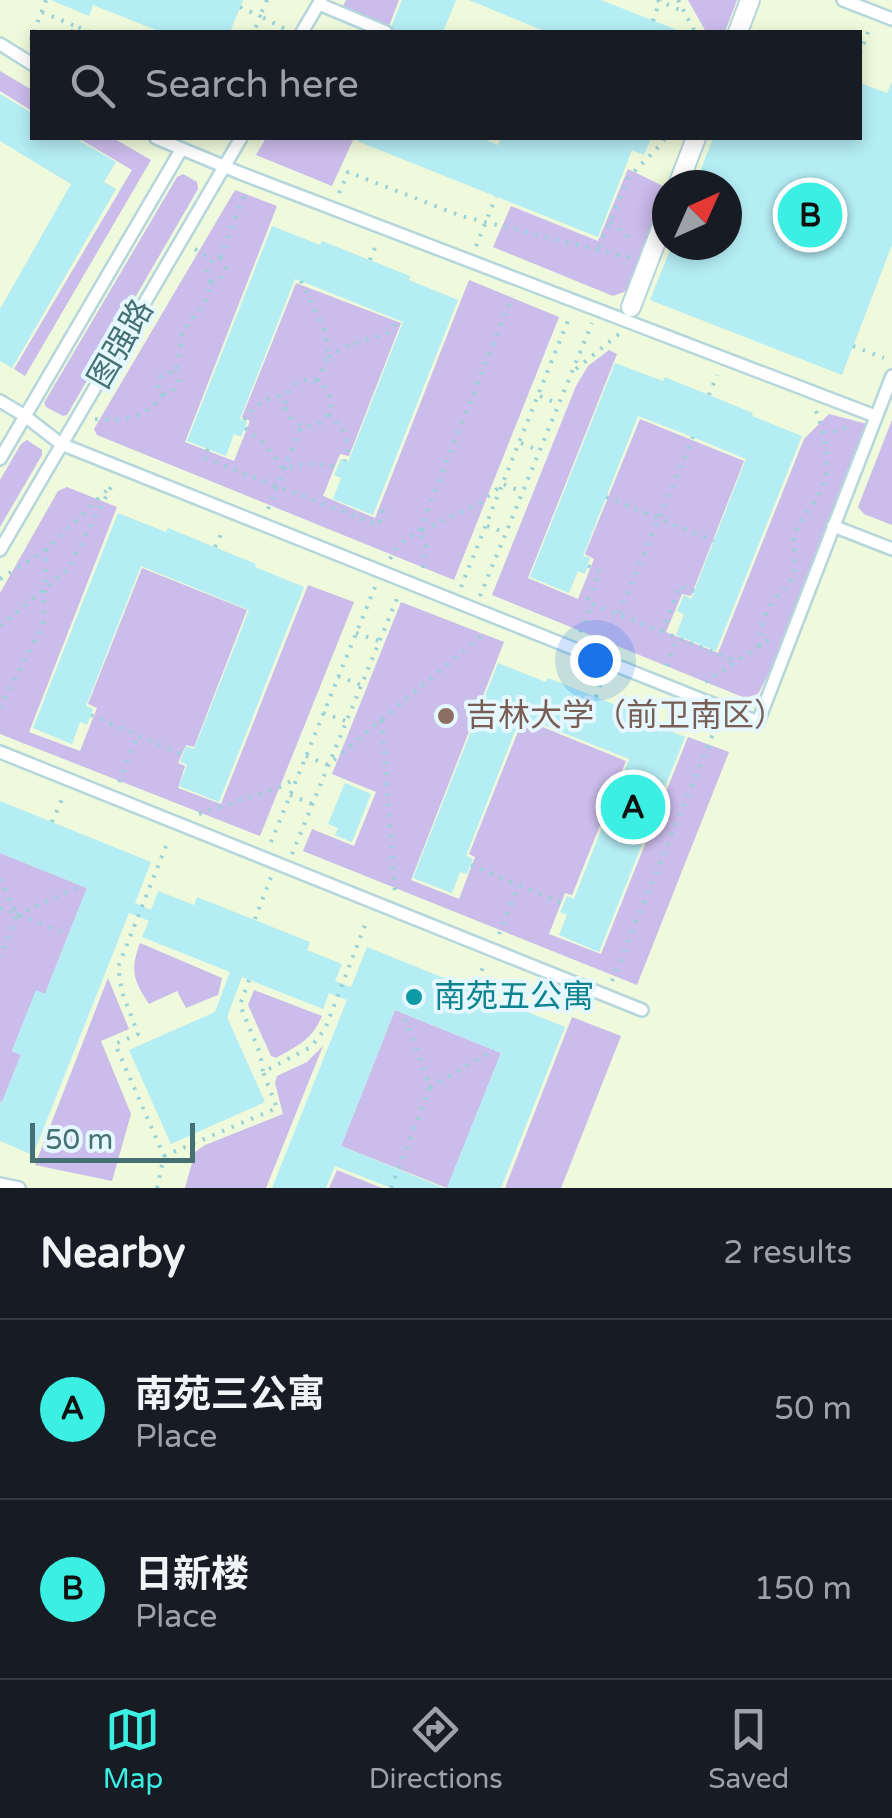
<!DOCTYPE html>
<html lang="en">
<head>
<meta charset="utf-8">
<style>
  :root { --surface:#171b24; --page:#242831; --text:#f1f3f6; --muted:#9ea1a6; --line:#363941; --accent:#3bf0e3 }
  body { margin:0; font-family:"Varela Round","Noto Sans SC",sans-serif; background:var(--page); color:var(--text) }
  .compass { position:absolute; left:652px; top:170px; width:90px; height:90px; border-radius:50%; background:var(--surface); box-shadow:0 5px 15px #0003; rotate:45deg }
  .scale { position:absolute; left:30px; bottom:25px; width:165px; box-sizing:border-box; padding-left:10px; border:5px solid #457174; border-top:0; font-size:28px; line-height:35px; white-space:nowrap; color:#457174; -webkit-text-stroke:8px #e5f7ff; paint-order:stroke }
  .you { position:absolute; left:595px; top:660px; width:35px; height:35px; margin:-25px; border:8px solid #fff; border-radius:50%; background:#1a73e8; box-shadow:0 0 0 15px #1a73e833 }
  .badge { display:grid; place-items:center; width:65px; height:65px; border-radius:50%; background:var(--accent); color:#111; font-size:32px; font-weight:700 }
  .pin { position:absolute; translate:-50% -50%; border:5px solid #fff; box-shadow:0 2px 10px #0006 }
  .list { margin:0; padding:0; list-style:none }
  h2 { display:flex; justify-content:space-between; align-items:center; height:130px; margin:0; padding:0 40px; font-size:42px }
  h2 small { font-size:32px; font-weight:400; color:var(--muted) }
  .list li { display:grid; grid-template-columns:65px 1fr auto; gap:30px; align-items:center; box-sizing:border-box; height:180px; padding:0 40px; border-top:2px solid var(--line) }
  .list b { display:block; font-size:38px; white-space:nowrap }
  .list p { margin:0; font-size:32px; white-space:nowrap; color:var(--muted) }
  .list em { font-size:32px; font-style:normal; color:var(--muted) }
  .icon { flex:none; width:55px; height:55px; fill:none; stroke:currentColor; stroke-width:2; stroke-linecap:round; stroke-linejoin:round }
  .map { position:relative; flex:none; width:892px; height:1188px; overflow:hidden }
  .search { position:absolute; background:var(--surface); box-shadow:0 5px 15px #0003; left:30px; right:30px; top:30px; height:110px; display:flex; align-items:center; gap:25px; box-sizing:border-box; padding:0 35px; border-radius:0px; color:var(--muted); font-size:38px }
  .sheet { height:490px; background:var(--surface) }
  nav { display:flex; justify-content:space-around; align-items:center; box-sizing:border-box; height:140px; border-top:2px solid var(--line); background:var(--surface); font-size:28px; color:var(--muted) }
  nav a { display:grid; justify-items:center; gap:5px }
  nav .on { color:var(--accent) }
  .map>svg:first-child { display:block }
</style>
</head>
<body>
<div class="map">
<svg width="892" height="1188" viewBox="0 0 892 1188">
  <rect width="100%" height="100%" fill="#def3fd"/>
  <path fill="#eff9db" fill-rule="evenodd" d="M0,0H892V1188H0ZM32,32H860V138H32ZM667,185H727V245H667Z"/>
  <path fill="#cabceb" d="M346,0H399L389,26L343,6Z
    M688,0H737L725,32H706Z
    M0,71L32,90V111L0,91Z
    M78,138H113L151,160L25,376L14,369L132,170Z
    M266,138H354L332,186L256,155Z
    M628,169L667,188V200L631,285L624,292L613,296L493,247L511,206L598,241Z
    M183,174L197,182L198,189L67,415L63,416L46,407L44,403L177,177Z
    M235,190L277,206L185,442L234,461L250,421L242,417L296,283L401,323L349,456L340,454L323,496L375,518L469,280L559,317L454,580L97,435L94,429Z
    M609,350L617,354L528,578L578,599L594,559L585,554L640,419L744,461L691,596L682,594L666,632L718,653L804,439L829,414L867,424L773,665L758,694L745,698L492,595L576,386L588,366Z
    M892,420V525L864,514L858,507Z
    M27,440L42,450V455L0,527V480L21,444Z
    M67,487L117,507L29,732L80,751L97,708L88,704L142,568L247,610L194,747L186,745L178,763L185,766L178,788L221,804L308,585L354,602L260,836L0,734V593L58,491Z
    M401,602L504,642L411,880L459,899L475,857L469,854L523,719L626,761L572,895L565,893L549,934L601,954L688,737L729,752L637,985L303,851L312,829L354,846L376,792L332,774Z
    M0,853L87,888L45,994L36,991L12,1051L21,1055L2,1102L0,1101Z
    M140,943L222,978L218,995L186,1008L177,991L149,1004C133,980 130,970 140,943Z
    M108,978L129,1029L101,1041L131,1114L112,1181L35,1165Z
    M254,990L322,1016C312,1040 297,1046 276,1058L271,1056L248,1005Z
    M395,1010L501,1053L447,1188L341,1146Z
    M572,1017L621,1036L561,1188H505Z
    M323,1046L266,1188H185L195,1152L205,1145L283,1114L275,1083L277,1076L307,1062Z
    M337,1170L382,1188H329Z"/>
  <path fill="#b4edf4" d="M51,0H243L230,32H161L93,5L89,16Z
    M402,0H456L443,32H389Z
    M469,0H601L682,32H543L544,31Z
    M892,82V245L842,375L650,300L672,245H727V185H695L713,138H860V83L887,93Z
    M0,94L32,113V138H75L116,162L104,182L116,189L12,368L0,361V309L71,184L0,141Z
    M358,138H481L498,145L501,138H651L644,155L632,150L598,237L357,141Z
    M272,226L320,245L322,241L410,276L409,280L458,300L373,515L333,499L341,478L334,475L341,459L348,462L403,322L301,281L295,279L240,419L247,422L241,437L234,434L226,456L187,441Z
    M615,363L663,381L665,377L753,413L752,416L802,436L716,651L676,635L684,614L677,611L684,595L691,599L746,459L693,437L638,416L583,556L590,558L585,574L578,571L569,593L530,577Z
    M118,513L166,532L168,528L256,564L255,567L304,587L219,802L179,786L187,765L180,762L186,746L194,749L249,610L141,566L86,706L93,709L87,725L80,722L72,744L33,728Z
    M498,663L546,682L548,678L596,697L636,713L635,717L685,737L599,952L559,935L567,915L560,912L567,896L574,899L629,759L521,716L466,856L473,859L467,874L460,872L452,893L413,878Z
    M345,783L371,794L352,842L335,835L338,828L328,824Z
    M0,801L151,862L135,903L151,910L158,891L194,905L197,897L310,942L307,950L342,964L335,981L351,987L367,947L565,1027L501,1188H447L501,1053L395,1010L341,1146L444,1188H391L335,1166L326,1188H272L347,1000L329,993L323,1009L242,977L227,1017L265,1102L171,1144L129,1050L215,1012L230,972L142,937L149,921L129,913L33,1155L0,1141V1101L2,1102L21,1055L12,1051L36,990L45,994L87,888L0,853Z"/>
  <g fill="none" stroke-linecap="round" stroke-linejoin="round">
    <g stroke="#b5d6dc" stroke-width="16">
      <path id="service" d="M843,0L892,19
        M319,4L386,32
        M302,32L321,0
        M0,44L32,64
        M156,138L240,173L875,416
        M0,401L25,416L61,444L758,722L892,376
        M0,459L181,150
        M833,526L892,549
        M0,550L241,138
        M0,752L642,1010
        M0,1184L19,1188"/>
    </g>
    <g stroke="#b5d6dc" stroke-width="22">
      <path id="pedestrian" d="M738,32L750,0
        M678,185L696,138
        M631,307L667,213"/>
    </g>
    <path stroke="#98d2d9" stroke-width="4" stroke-dasharray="2.5 8" stroke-linecap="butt" d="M267,0L260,16L285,29
      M657,0L680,10
      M678,0L695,32
      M240,7L260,16L254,32
      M42,12L75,26
      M653,21L660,0
      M34,32L46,0
      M72,32L75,26L91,32
      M31,40L32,36
      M860,54L869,29
      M339,193L348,172L461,216L631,258
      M610,222L634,242
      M476,246L496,197
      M599,247L629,177L663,142L665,138
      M195,249L212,259
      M370,260L377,243
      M301,281L326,334L328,357L317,382
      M211,283C219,280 223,277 226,268L220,257
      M853,346L884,358
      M328,357L347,346L387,333L399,320
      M576,369L619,334
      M285 403a23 23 0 1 1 46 0a23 23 0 1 1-46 0Z
      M163,394C177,392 182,382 176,370
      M709,395L717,375
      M540,396L559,404
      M328,414C343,428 353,440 345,461
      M95,419C123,421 146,419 163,394L158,385L161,376L176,370L183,331L206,300L211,283C204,270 206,261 220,257L246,191
      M244,420C256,403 265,398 286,395
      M245,428L261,440L284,469C303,462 317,463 337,467
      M823,432H833L852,425
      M521,443L540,451
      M208,449L204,458L378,525L383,512L375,510
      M606,497L714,541
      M268,509L302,425
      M487,526L506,533
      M215,547L224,528
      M390,559C398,545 404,538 419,532L512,296
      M588,566L600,571L587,602L736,661
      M423,568L426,543L419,532L480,503L503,484L523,492
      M0,579L47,549L107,490
      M461,587L569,318
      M480,596L592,323
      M619,613L693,437
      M0,626L68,569L112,485
      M580,632L592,604
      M662,632L680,586L694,591
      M356,633L379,641
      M759,646C761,627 764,611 777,596C783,590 788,586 792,578C799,563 791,548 795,533C800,519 812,507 819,494C833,467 826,438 816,411
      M667,666L677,638
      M338,676L361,685
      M705,682L772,638
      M596,697L603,676
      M0,708L43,625L47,549
      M323,713L346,721
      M91,715L183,755
      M382,720L395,894
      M306,756L328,765L486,632
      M119,782L138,735
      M290,795L312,804
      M199,814L283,786L297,777
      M52,822L62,799
      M271,842L375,587
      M292,854L398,596
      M471,865L564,904
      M0,879L17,915L0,957
      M0,908L68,934
      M17,915L81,886
      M255,919L271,877
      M499,934L519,885
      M249,980L240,1005L260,1053L263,1072
      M612,981L718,721
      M476,991L483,966
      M430,1087L494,1050
      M164,1156L277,1108L263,1072L311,1047L325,1029L367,920
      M157,1188L164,1156L115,1044L138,1034L122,992L118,967L168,841
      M391,1188L430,1087L403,1013"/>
    <use href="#service" stroke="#fff" stroke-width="11"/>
    <use href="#pedestrian" stroke="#fff" stroke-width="18"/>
  </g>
  <circle fill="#8d6e63" stroke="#e5f7ff" stroke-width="4" cx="446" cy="716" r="10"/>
  <circle fill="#0f9aa8" stroke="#e5f7ff" stroke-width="4" cx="414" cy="997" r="10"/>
  <g text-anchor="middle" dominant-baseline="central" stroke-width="8" stroke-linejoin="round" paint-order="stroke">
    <g font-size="32" fill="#457174" stroke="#e5f7ff">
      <text transform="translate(121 344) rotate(-60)">图强路</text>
    </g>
    <g font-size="32" fill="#785e54" stroke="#e5f7ff" text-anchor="start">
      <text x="466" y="716">吉林大学（前卫南区）</text>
    </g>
    <g font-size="32" fill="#0d838f" stroke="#e5f7ff" text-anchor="start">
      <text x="434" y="997">南苑五公寓</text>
    </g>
  </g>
</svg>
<svg class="compass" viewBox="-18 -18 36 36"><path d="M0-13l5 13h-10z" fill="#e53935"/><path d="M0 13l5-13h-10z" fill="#9ea1a6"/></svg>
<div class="scale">50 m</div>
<div class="you"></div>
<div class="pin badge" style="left:633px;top:807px">A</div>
<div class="pin badge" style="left:810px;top:215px">B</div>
<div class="search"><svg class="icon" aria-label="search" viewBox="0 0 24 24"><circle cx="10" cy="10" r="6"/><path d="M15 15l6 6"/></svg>Search here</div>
</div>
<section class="sheet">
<h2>Nearby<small>2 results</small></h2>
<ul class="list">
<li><span class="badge">A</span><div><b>南苑三公寓</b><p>Place</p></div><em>50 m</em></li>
<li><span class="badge">B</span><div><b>日新楼</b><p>Place</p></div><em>150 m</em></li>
</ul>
</section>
<nav>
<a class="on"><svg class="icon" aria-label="map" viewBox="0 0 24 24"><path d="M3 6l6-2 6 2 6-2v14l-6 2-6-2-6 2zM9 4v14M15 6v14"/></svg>Map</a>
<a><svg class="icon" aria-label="directions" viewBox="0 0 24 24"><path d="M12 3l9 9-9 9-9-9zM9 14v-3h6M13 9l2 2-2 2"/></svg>Directions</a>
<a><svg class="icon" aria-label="saved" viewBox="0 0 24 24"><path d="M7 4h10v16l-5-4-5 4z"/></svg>Saved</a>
</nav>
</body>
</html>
